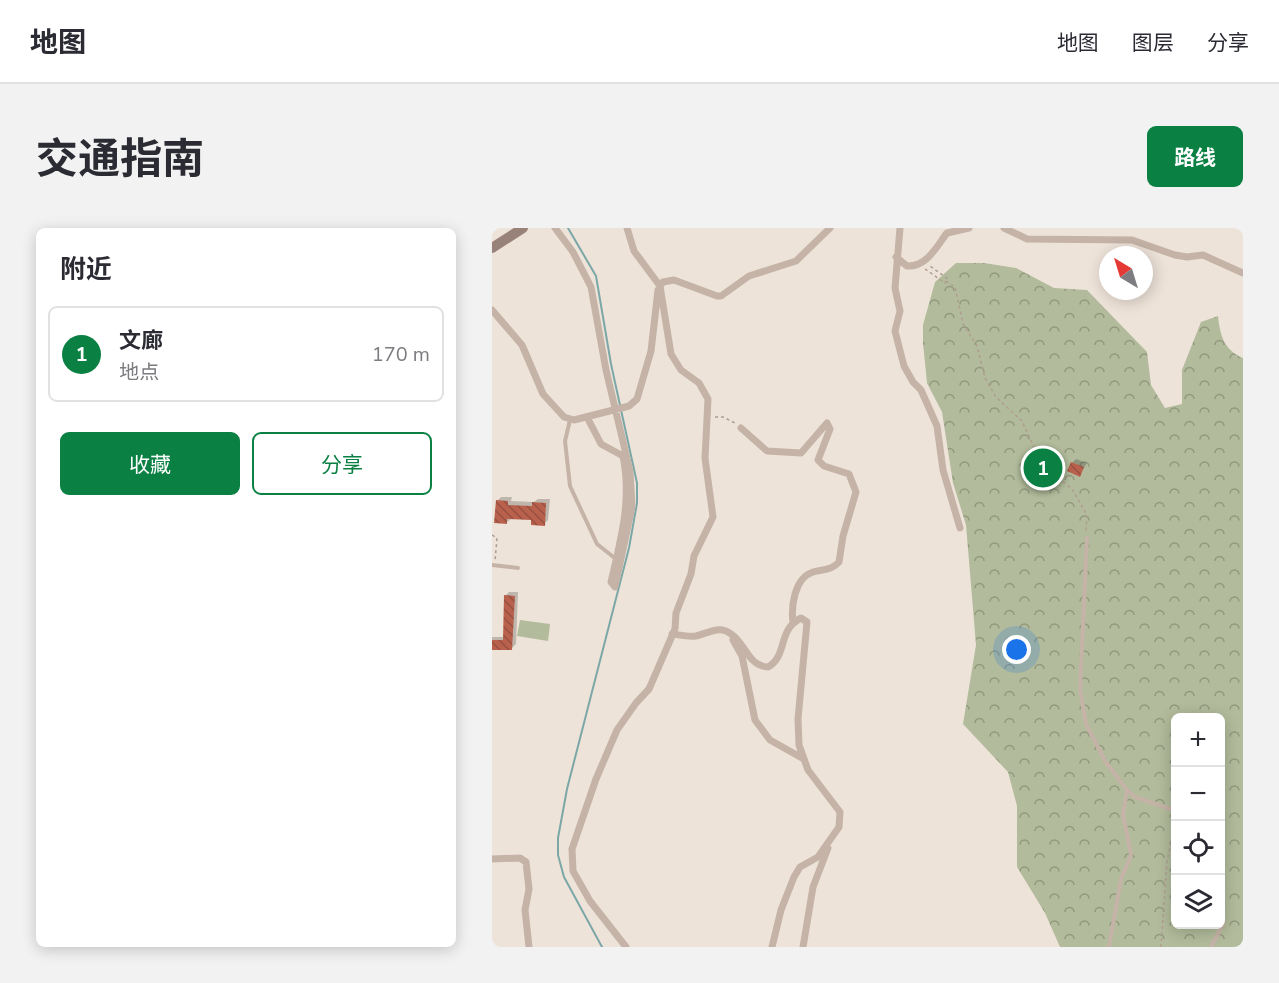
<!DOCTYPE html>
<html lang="zh">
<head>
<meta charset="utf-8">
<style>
  :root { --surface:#fff; --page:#f2f2f3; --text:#2b2b33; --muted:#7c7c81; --line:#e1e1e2; --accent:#0b8043 }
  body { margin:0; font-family:"Nunito Sans","Noto Sans SC",sans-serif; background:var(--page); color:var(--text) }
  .controls { position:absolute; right:18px; bottom:18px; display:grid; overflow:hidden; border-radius:9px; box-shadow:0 3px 15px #0003 }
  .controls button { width:54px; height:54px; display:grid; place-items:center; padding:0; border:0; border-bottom:2px solid var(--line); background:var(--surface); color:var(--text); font:30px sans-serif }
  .compass { position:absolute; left:607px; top:18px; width:54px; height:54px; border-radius:50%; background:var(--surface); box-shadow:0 3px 15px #0003; rotate:322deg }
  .you { position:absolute; left:525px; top:422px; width:21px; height:21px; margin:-15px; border:4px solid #fff; border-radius:50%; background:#1a73e8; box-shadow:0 0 0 9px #1a73e833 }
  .badge { display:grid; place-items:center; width:39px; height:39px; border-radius:50%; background:var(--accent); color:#fff; font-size:20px; font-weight:700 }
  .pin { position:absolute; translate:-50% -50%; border:3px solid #fff; box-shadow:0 2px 6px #0006 }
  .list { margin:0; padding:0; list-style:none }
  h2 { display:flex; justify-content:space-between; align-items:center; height:78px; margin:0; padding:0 24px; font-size:26px }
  h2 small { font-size:20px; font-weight:400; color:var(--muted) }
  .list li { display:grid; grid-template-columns:39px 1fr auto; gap:18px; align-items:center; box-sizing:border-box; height:96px; margin:0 12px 12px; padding:0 12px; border:2px solid var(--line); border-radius:9px }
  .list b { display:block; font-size:22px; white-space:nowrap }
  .list p { margin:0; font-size:20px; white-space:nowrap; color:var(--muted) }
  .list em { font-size:20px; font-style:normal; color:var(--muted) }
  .actions { display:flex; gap:12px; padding:18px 24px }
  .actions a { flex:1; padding:14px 0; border:2px solid var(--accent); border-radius:9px; text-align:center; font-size:21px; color:var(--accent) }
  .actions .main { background:var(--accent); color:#fff }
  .icon { flex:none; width:33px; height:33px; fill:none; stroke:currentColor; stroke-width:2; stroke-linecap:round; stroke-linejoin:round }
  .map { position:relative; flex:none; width:751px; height:719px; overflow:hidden; border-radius:9px }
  header { display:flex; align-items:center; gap:36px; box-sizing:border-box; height:84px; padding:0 30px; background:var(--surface); border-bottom:2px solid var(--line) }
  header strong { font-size:28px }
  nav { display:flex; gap:33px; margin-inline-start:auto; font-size:21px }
  .intro { display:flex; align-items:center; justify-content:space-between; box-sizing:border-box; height:144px; padding:0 36px }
  h1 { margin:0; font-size:42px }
  .button { padding:15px 27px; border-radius:9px; background:var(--accent); color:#fff; font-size:21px; font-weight:700 }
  main { display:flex; gap:36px; padding:0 36px }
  aside { flex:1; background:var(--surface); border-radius:9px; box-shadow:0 3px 15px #0003 }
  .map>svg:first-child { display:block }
</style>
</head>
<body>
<header>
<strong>地图</strong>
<nav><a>地图</a><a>图层</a><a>分享</a></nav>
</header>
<div class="intro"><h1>交通指南</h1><a class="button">路线</a></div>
<main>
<aside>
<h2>附近<small></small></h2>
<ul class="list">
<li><span class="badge">1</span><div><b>文廊</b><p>地点</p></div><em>170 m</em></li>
</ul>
<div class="actions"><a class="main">收藏</a><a>分享</a></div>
</aside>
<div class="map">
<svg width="751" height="719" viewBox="0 0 751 719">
  <defs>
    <pattern id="forest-crowns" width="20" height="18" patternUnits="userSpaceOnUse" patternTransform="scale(1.5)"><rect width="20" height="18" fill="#b2bb9b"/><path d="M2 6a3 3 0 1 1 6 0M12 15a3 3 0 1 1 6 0" fill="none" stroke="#91987e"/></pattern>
    <pattern id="building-back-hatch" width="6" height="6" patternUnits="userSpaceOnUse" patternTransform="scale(1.5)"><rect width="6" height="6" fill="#b9614d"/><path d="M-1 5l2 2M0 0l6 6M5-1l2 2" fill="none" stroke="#975040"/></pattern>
  </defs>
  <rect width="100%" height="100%" fill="#eee3d9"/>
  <path fill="#b2bb9b" d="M28,392L58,396L56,413L25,408Z"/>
  <path fill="url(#forest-crowns)" fill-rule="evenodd" d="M464,35H492L524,40L562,60L595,62L655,124L659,157L673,180L690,176V142L709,94L726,88C728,107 732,122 751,130V719H568L553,685L525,639V578L516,544L471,496L484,417L474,297L461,255L450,184L435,155L431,115V97L443,54ZM684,490H728V696H684Z"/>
  <path fill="#0003" d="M584,231L595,235L587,247L580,235Z
    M9,269H20L19,273L42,274L46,271H58L56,292L52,296L41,291H19L14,295L5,273Z
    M17,364H26L24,416L20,420L0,421V409H12L13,368Z"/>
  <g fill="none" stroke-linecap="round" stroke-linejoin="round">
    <path stroke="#7ba8a7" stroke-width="2" d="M76,0L104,48L119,136L145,255V275L137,320L75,561L66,610V627L72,649L110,719"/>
  </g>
  <path fill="url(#building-back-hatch)" d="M560,230L563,235L542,249L539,245Z
    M579,234L592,239L588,249L575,243Z
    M4,272L16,273V277L40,278V274L54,275L53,298L39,297V292L15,291V296L2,295Z
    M12,367L23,368L20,422H0V412H11Z"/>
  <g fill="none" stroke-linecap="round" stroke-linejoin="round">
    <path stroke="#b09d91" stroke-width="1.5" stroke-dasharray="3 3" stroke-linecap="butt" d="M433,41L453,55L456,51L438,38
      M454,53L463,59L471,96L485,118L493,150L504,169L530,193L549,235L580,261L595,287L594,303
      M223,189H231L243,195
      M0,307L5,310L3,333
      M669,719L675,633L684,594"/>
    <path stroke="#c5b3a7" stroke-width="4" d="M78,192L73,213L78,258L105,316L124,331
      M595,310L588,461L594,496L613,533L635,562L643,569L684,583
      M0,337L26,340
      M617,719L629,651L639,627L631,586L635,562
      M719,719L731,696L728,678"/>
    <path stroke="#c5b3a7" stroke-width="7" d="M63,0L81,24L99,59L114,142L138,243L140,279L123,359L119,354C129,311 140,272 131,228L109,216L95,189
      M408,0L403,60L408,83L403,103L412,138L421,154L429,162L445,198L451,242L468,300
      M512,0L535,11L640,12L683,27L695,29L711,27L751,45
      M404,29L415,38C435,39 444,19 455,5L477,0
      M0,82L30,117L51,166L72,189L82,192L137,178L145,171L159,123L166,62L171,54L182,52L225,68H229L257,48L304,33L338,0
      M249,200L275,223L309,225L335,195L338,201L326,232L332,238L357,246L364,264L351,308L347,334C339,343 331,341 321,344C302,350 299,379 301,395
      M180,406C188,407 196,409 204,408C216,405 227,397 239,406C254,416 256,438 276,439C296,428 285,402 309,390L315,394L306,491L307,517L316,542L348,584L347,599L326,629L308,639L302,649L289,682L280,719
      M241,412L250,428L263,492L278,512L310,530
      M0,631L28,630L34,634L37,661L33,682L37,719
      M134,719L98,673L81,643L80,621L104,551L125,502L144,475L157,461L183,401L184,385L199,346L202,328L221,289L213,230L216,171L207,155L189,142L179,126L168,58L142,23L135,0
      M311,719L321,659L336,620"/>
    <path stroke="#988279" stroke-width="10" d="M0,20L31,0"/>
  </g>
</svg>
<div class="controls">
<button>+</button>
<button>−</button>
<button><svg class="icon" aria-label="locate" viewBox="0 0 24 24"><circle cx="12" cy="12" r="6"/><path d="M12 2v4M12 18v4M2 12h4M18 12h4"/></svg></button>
<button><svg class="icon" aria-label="layers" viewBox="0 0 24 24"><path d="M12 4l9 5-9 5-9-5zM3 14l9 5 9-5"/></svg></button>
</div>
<svg class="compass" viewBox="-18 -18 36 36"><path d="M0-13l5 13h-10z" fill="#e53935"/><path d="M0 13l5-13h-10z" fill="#7c7c81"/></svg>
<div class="you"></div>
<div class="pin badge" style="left:551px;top:240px">1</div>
</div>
</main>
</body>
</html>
